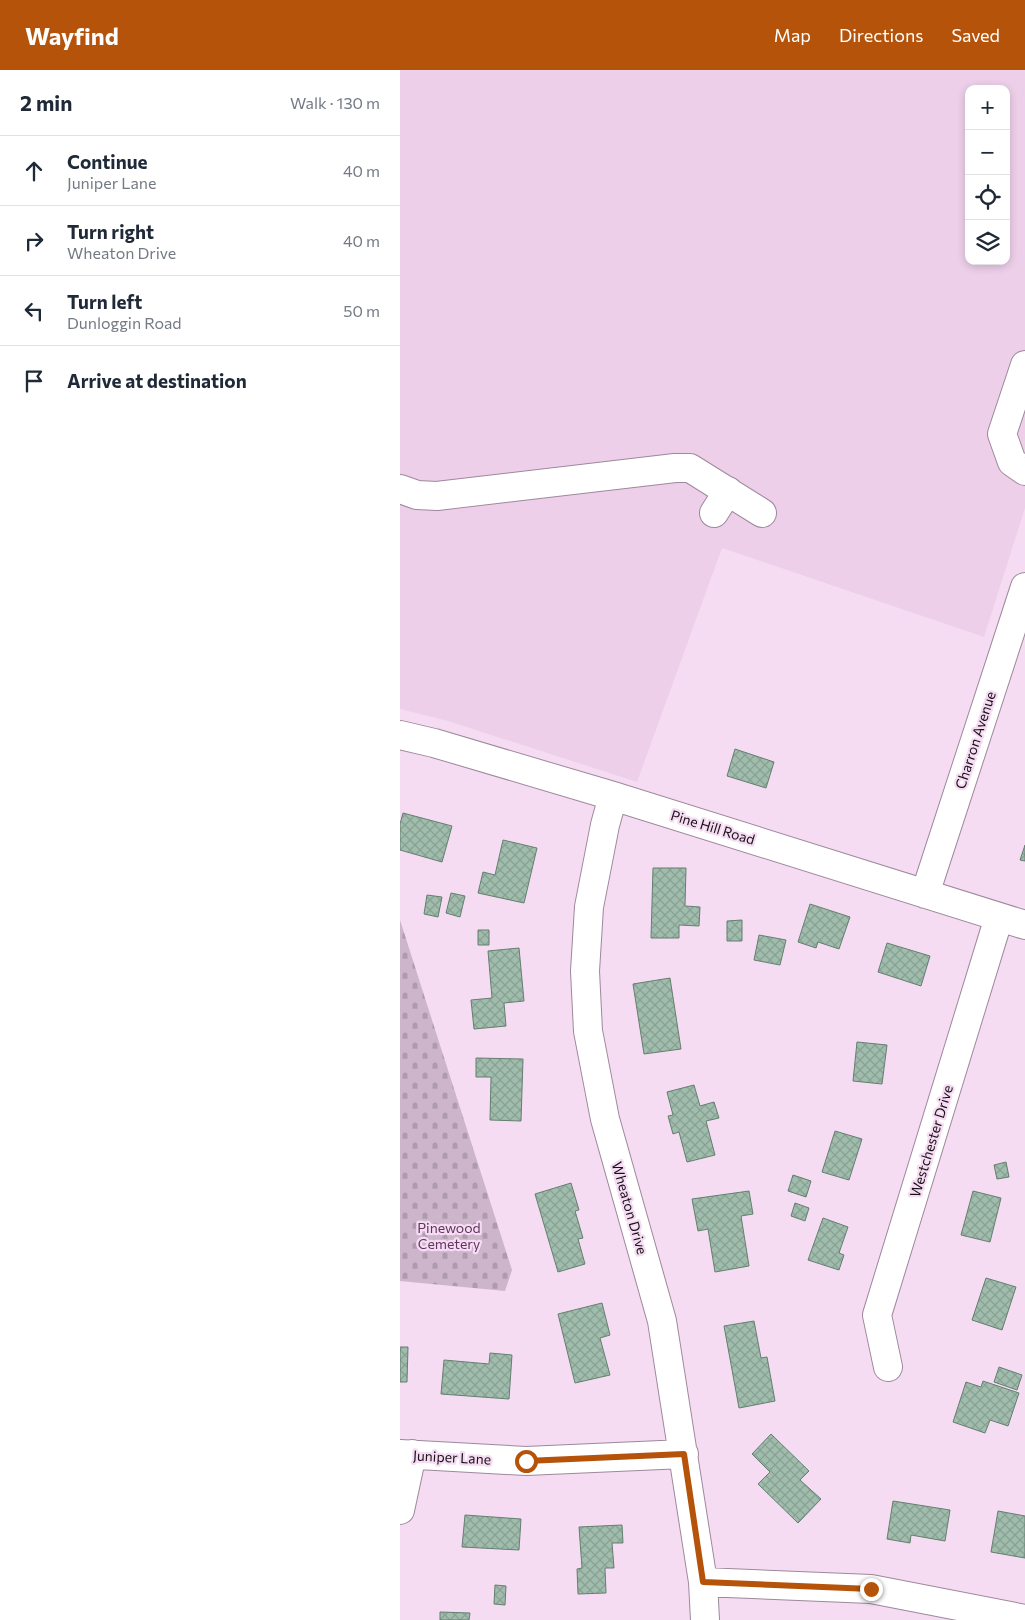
<!DOCTYPE html>
<html lang="en">
<head>
<meta charset="utf-8">
<style>
  :root { --surface:#fff; --page:#f2f2f3; --text:#1f2937; --muted:#747a83; --line:#e0e1e3; --accent:#b45309 }
  body { margin:0; font-family:Commissioner,sans-serif; background:var(--page); color:var(--text) }
  .controls { position:absolute; right:15px; top:15px; display:grid; overflow:hidden; border-radius:10px; box-shadow:0 2px 8px #0003 }
  .controls button { width:45px; height:45px; display:grid; place-items:center; padding:0; border:0; border-bottom:1px solid var(--line); background:var(--surface); color:var(--text); font:25px sans-serif }
  .stop { position:absolute; width:15px; height:15px; margin:-11px; border:4px solid #b45309; border-radius:50%; background:#fff }
  .stop.end { background:#b45309; border-color:#fff; box-shadow:0 1px 5px #0008 }
  .list { margin:0; padding:0; list-style:none }
  h2 { display:flex; justify-content:space-between; align-items:center; height:65px; margin:0; padding:0 20px; font-size:21px }
  h2 small { font-size:16px; font-weight:400; color:var(--muted) }
  .list li { display:grid; grid-template-columns:32px 1fr auto; gap:15px; align-items:center; box-sizing:border-box; height:70px; padding:0 20px; border-top:1px solid var(--line) }
  .list b { display:block; font-size:19px; white-space:nowrap }
  .list p { margin:0; font-size:16px; white-space:nowrap; color:var(--muted) }
  .list em { font-size:16px; font-style:normal; color:var(--muted) }
  .icon { flex:none; width:28px; height:28px; fill:none; stroke:currentColor; stroke-width:2; stroke-linecap:round; stroke-linejoin:round }
  .map { position:relative; flex:none; width:625px; height:1550px; overflow:hidden }
  header { display:flex; align-items:center; gap:30px; box-sizing:border-box; height:70px; padding:0 25px; background:var(--accent); color:#fff }
  header strong { font-size:24px }
  nav { display:flex; gap:28px; margin-inline-start:auto; font-size:18px }
  main { display:flex }
  aside { flex:1; background:var(--surface) }
  .map>svg:first-child { display:block }
</style>
</head>
<body>
<header>
<strong>Wayfind</strong>
<nav><a>Map</a><a>Directions</a><a>Saved</a></nav>
</header>
<main>
<aside>
<h2>2 min<small>Walk · 130 m</small></h2>
<ul class="list">
<li><svg class="icon" aria-label="ahead" viewBox="0 0 24 24"><path d="M12 20V5M6 11l6-6 6 6"/></svg><div><b>Continue</b><p>Juniper Lane</p></div><em>40 m</em></li>
<li><svg class="icon" aria-label="right" viewBox="0 0 24 24"><path d="M7 20v-9h11M14 6l5 5-5 5"/></svg><div><b>Turn right</b><p>Wheaton Drive</p></div><em>40 m</em></li>
<li><svg class="icon" aria-label="left" viewBox="0 0 24 24"><path d="M17 20v-9H6M10 6l-5 5 5 5"/></svg><div><b>Turn left</b><p>Dunloggin Road</p></div><em>50 m</em></li>
<li><svg class="icon" aria-label="arrive" viewBox="0 0 24 24"><path d="M6 21V4h12l-3 4 3 4H6"/></svg><div><b>Arrive at destination</b></div></li>
</ul>
</aside>
<div class="map">
<svg width="625" height="1550" viewBox="0 0 625 1550">
  <defs>
    <pattern id="cemetery-stones" width="16" height="16" patternUnits="userSpaceOnUse" patternTransform="scale(1.25)"><rect width="16" height="16" fill="#cdb5cb"/><path d="M2 7V4a2 2 0 0 1 4 0v3zM10 15v-3a2 2 0 0 1 4 0v3z" fill="#af9bae"/></pattern>
    <pattern id="building-cross-hatch" width="8" height="8" patternUnits="userSpaceOnUse" patternTransform="scale(1.25)"><rect width="8" height="8" fill="#9fbcac"/><path d="M0 0l8 8M0 8l8-8" fill="none" stroke="#88a193"/></pattern>
  </defs>
  <rect width="100%" height="100%" fill="#f5dcf2"/>
  <path fill="#edcfea" fill-rule="evenodd" d="M0,0H625V438L584,567L322,478L237,712L48,651L0,639ZM569,19H606V191H569Z"/>
  <path fill="url(#cemetery-stones)" d="M0,850L112,1200L105,1221L0,1211Z"/>
  <path fill="url(#building-cross-hatch)" stroke="#647f70" d="M335,679L374,692L366,718L327,706Z
    M3,743L52,756L42,792L0,780V754Z
    M103,770L137,778L124,833L78,823L83,802L95,805Z
    M625,775V791L620,790Z
    M253,798H286L285,836L300,837L299,856L279,855V868H251Z
    M51,823L65,826L60,847L46,843Z
    M27,825L42,827L38,847L24,844Z
    M410,834L450,847L439,879L418,872L416,878L398,872Z
    M342,850V871H327V851Z
    M78,860H89V875H78Z
    M359,865L386,870L380,895L354,890Z
    M487,873L530,886L521,916L478,902Z
    M119,878L124,931L104,933L106,956L74,959L71,930L92,928L88,881Z
    M270,908L281,979L244,984L233,914Z
    M457,972L487,975L482,1014L453,1011Z
    M76,988L123,989L121,1051L90,1050L91,1007H76Z
    M294,1015L300,1036L314,1032L319,1048L306,1051L315,1085L287,1092L279,1062L273,1064L268,1046L273,1045L267,1022Z
    M435,1061L462,1069L449,1110L422,1102Z
    M606,1092L609,1107L597,1109L594,1095Z
    M393,1105L411,1111L406,1127L388,1121Z
    M171,1113L179,1140L175,1141L183,1168L178,1169L185,1194L158,1202L135,1124Z
    M349,1121L353,1144L341,1146L349,1196L315,1202L308,1159L298,1161L292,1129Z
    M573,1121L601,1128L590,1172L561,1165Z
    M395,1133L409,1138L405,1151L391,1146Z
    M423,1148L448,1157L439,1183L444,1185L439,1200L408,1190Z
    M586,1208L616,1217L602,1260L572,1250Z
    M202,1233L210,1265L200,1268L210,1305L175,1313L158,1244Z
    M354,1251L361,1288L367,1287L375,1331L339,1338L324,1256Z
    M0,1277H8L7,1312H0Z
    M90,1283L112,1285L109,1329L41,1324L44,1290L89,1294Z
    M599,1297L622,1305L617,1320L594,1312Z
    M583,1311L619,1323L608,1356L590,1350L585,1363L553,1352L566,1312L581,1317Z
    M371,1364L409,1401L400,1410L421,1429L398,1453L358,1414L370,1402L352,1384Z
    M493,1431L550,1440L545,1471L511,1465L510,1473L487,1469Z
    M598,1441L625,1446V1488L591,1482Z
    M65,1445L121,1449L119,1480L62,1477Z
    M222,1455L223,1473H212L214,1498H205L206,1523L178,1524L177,1499L182,1498L179,1457Z
    M95,1515L106,1516L105,1535L94,1534Z
    M40,1542L70,1543L69,1550H40Z"/>
  <g fill="none" stroke-linecap="round" stroke-linejoin="round">
    <g stroke="#9e889c" stroke-width="30">
      <path id="minor" d="M625,295L602,364L612,392L625,401
        M0,419L17,425L37,426L275,398H290L362,443
        M314,443L328,421
        M0,665L34,673L213,726L625,855
        M213,726L205,755L189,837L185,901L188,961L205,1049L262,1251L303,1512L305,1550
        M525,824L625,517
        M488,1297L477,1245L599,847
        M0,1384L126,1391L284,1384
        M0,1440L12,1384
        M303,1512L471,1519L625,1549"/>
    </g>
    <use href="#minor" stroke="#fff" stroke-width="28"/>
  </g>
  <g fill="none" stroke-linecap="round" stroke-linejoin="round">
    <path stroke="#b45309" stroke-width="6" d="M126,1391L284,1384L303,1512L471,1519"/>
  </g>
  <g text-anchor="middle" dominant-baseline="central" stroke-width="4.5" stroke-linejoin="round" paint-order="stroke">
    <g font-size="14" fill="#191118" stroke="#f5dcf2">
      <text transform="translate(575 670) rotate(-72)">Charron Avenue</text>
      <text transform="translate(313 757) rotate(17)">Pine Hill Road</text>
      <text transform="translate(531 1071) rotate(-73)">Westchester Drive</text>
      <text transform="translate(230 1138) rotate(74)">Wheaton Drive</text>
      <text transform="translate(52 1387) rotate(3)">Juniper Lane</text>
    </g>
    <g font-size="14" fill="#62335f" stroke="#f5dcf2">
      <text x="49" y="1157">Pinewood<tspan x="49" dy="16">Cemetery</tspan></text>
    </g>
  </g>
</svg>
<div class="controls">
<button>+</button>
<button>−</button>
<button><svg class="icon" aria-label="locate" viewBox="0 0 24 24"><circle cx="12" cy="12" r="6"/><path d="M12 2v4M12 18v4M2 12h4M18 12h4"/></svg></button>
<button><svg class="icon" aria-label="layers" viewBox="0 0 24 24"><path d="M12 4l9 5-9 5-9-5zM3 14l9 5 9-5"/></svg></button>
</div>
<div class="stop" style="left:126px;top:1391px"></div>
<div class="stop end" style="left:471px;top:1519px"></div>
</div>
</main>
</body>
</html>
